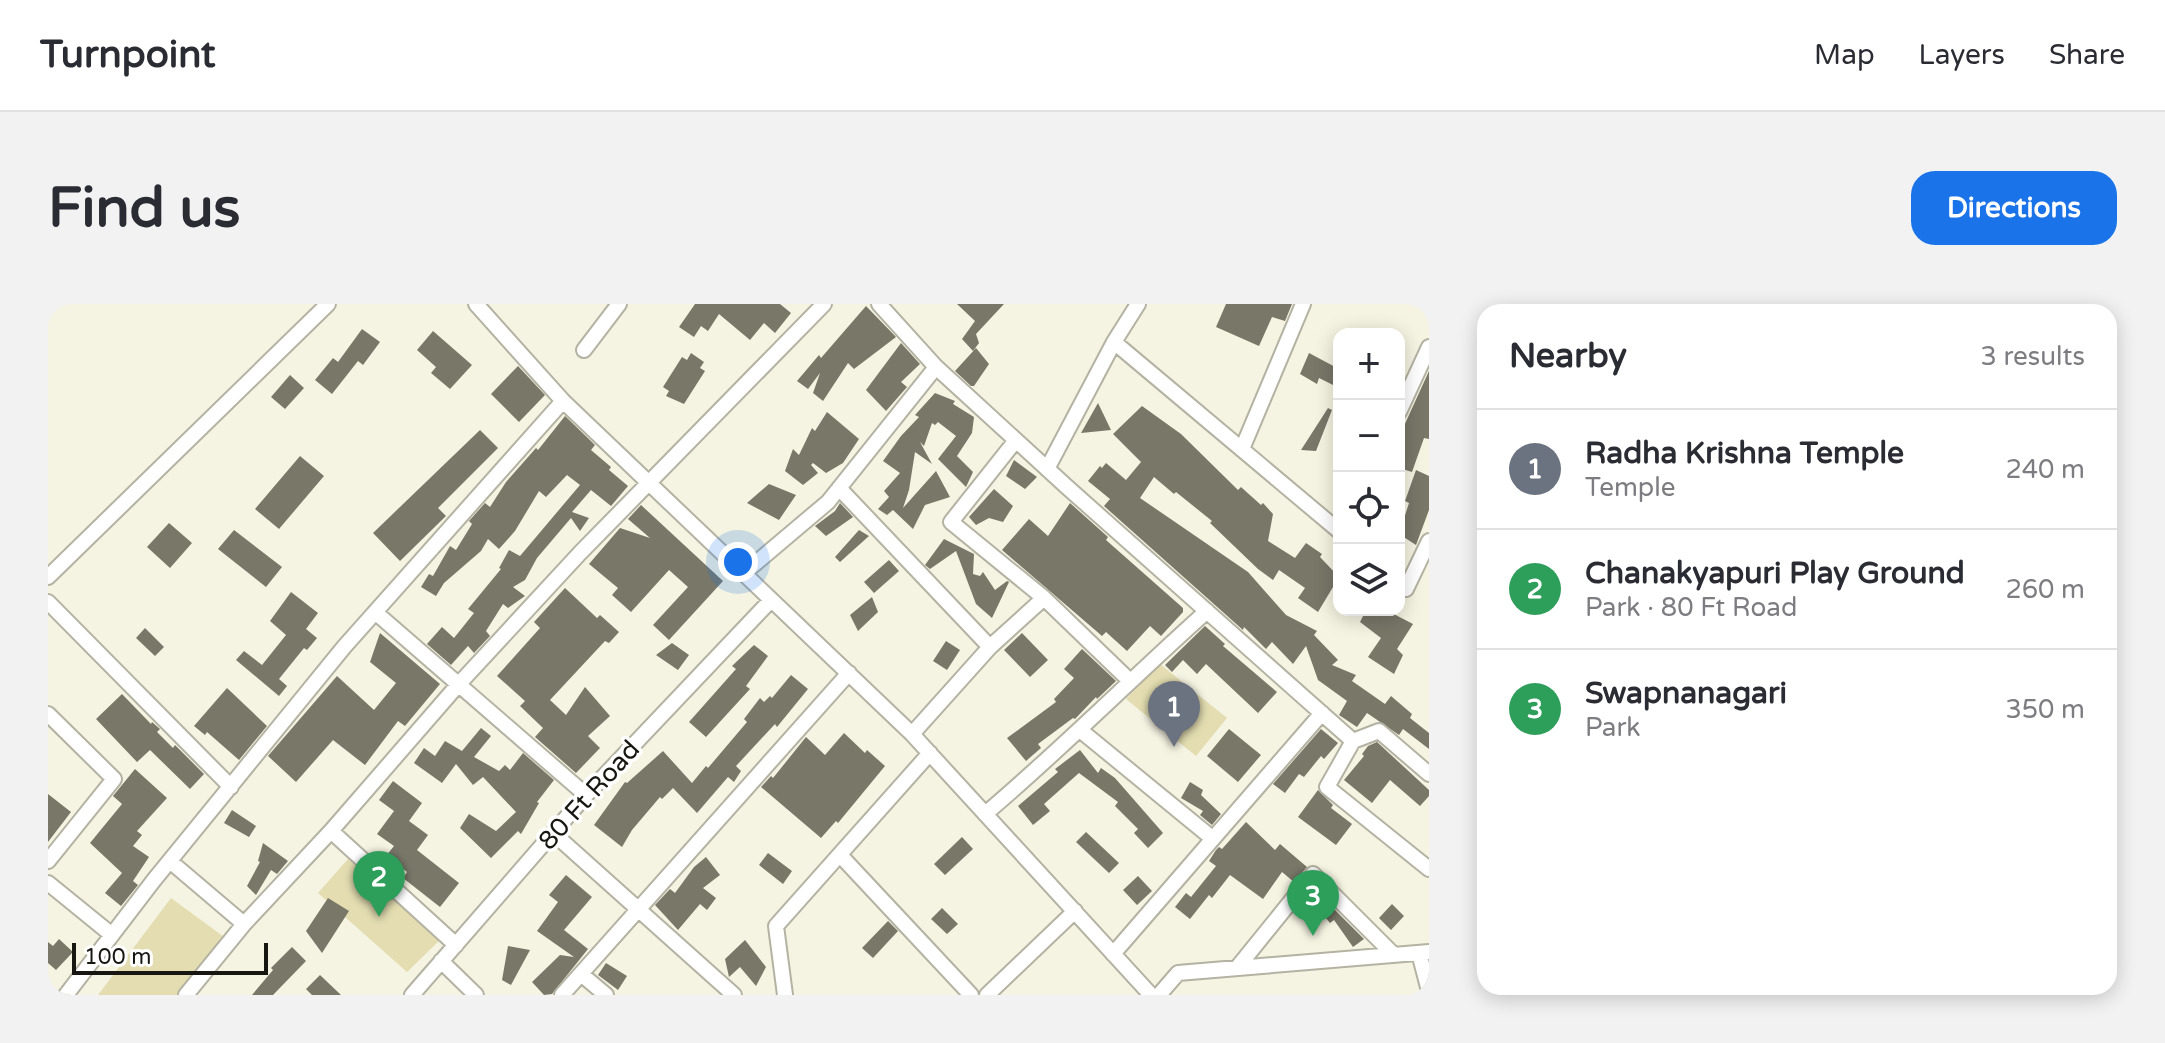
<!DOCTYPE html>
<html lang="en">
<head>
<meta charset="utf-8">
<style>
  :root { --surface:#fff; --page:#f2f2f3; --text:#2b2b33; --muted:#7c7c81; --line:#e1e1e2; --accent:#1a73e8 }
  body { margin:0; font-family:"Varela Round",sans-serif; background:var(--page); color:var(--text) }
  .controls { position:absolute; right:24px; top:24px; display:grid; overflow:hidden; border-radius:16px; box-shadow:0 4px 20px #0003 }
  .controls button { width:72px; height:72px; display:grid; place-items:center; padding:0; border:0; border-bottom:2px solid var(--line); background:var(--surface); color:var(--text); font:40px sans-serif }
  .scale { position:absolute; left:24px; bottom:20px; width:196px; box-sizing:border-box; padding-left:8px; border:4px solid #171610; border-top:0; font-size:22px; line-height:28px; white-space:nowrap; color:#171610; -webkit-text-stroke:6px #fff; paint-order:stroke }
  .you { position:absolute; left:690px; top:258px; width:28px; height:28px; margin:-20px; border:6px solid #fff; border-radius:50%; background:#1a73e8; box-shadow:0 0 0 12px #1a73e833 }
  .badge { display:grid; place-items:center; width:52px; height:52px; border-radius:50%; background:var(--accent); color:#fff; font-size:26px; font-weight:700 }
  .pin { position:absolute; translate:-50% -66px; filter:drop-shadow(0 2px 4px #0008) }
  .pin::after { content:''; position:absolute; top:42px; width:28px; height:24px; background:inherit; clip-path:polygon(0 0,100% 0,50% 100%) }
  .list { margin:0; padding:0; list-style:none }
  h2 { display:flex; justify-content:space-between; align-items:center; height:104px; margin:0; padding:0 32px; font-size:34px }
  h2 small { font-size:26px; font-weight:400; color:var(--muted) }
  .list li { display:grid; grid-template-columns:52px 1fr auto; gap:24px; align-items:center; box-sizing:border-box; height:120px; padding:0 32px; border-top:2px solid var(--line) }
  .list b { display:block; font-size:30px; white-space:nowrap }
  .list p { margin:0; font-size:26px; white-space:nowrap; color:var(--muted) }
  .list em { font-size:26px; font-style:normal; color:var(--muted) }
  .icon { flex:none; width:44px; height:44px; fill:none; stroke:currentColor; stroke-width:2; stroke-linecap:round; stroke-linejoin:round }
  .map { position:relative; flex:none; width:1381px; height:691px; overflow:hidden; border-radius:24px }
  header { display:flex; align-items:center; gap:48px; box-sizing:border-box; height:112px; padding:0 40px; background:var(--surface); border-bottom:2px solid var(--line) }
  header strong { font-size:38px }
  nav { display:flex; gap:44px; margin-inline-start:auto; font-size:28px }
  .intro { display:flex; align-items:center; justify-content:space-between; box-sizing:border-box; height:192px; padding:0 48px }
  h1 { margin:0; font-size:56px }
  .button { padding:20px 36px; border-radius:24px; background:var(--accent); color:#fff; font-size:28px; font-weight:700 }
  main { display:flex; gap:48px; padding:0 48px }
  aside { flex:1; background:var(--surface); border-radius:24px; box-shadow:0 4px 20px #0003 }
  .map>svg:first-child { display:block }
</style>
</head>
<body>
<header>
<strong>Turnpoint</strong>
<nav><a>Map</a><a>Layers</a><a>Share</a></nav>
</header>
<div class="intro"><h1>Find us</h1><a class="button">Directions</a></div>
<main>
<div class="map">
<svg width="1381" height="691" viewBox="0 0 1381 691">
  <rect width="100%" height="100%" fill="#f5f3e1"/>
  <path fill="#e3ddb1" d="M1112,360L1179,414L1148,452L1078,395Z
    M300,555L392,636L359,668L270,589Z
    M123,594L187,641L147,691H50Z"/>
  <path fill="#797768" d="M647,0H732L743,9L727,29L716,19L702,36L671,10L660,27L653,22L646,33L631,23Z
    M909,0H956L928,30L931,39L925,47L914,35L927,17Z
    M1178,0H1244L1237,17L1224,13L1211,42L1168,23Z
    M818,2L848,33L806,65L800,59L775,97L765,89L772,69L760,85L749,77L771,51L773,54Z
    M314,25L332,38L315,61L310,57L284,90L267,76L285,54L290,58Z
    M385,27L424,61L402,85L383,69L388,63L369,46Z
    M853,39L872,60L853,78L859,83L838,107L818,86Z
    M928,44L941,60L926,82H923L907,67Z
    M643,49L656,58L652,64L657,67L636,100L618,92L621,87L615,83L634,53L639,56Z
    M1261,49L1291,65V84L1271,74L1269,80L1252,70Z
    M470,62L497,91L471,118L443,90Z
    M1381,67V135L1376,134L1364,168L1351,164V133Z
    M242,71L256,84L237,105L223,93Z
    M887,89L907,97L905,100L926,113L924,129L909,152L925,168L918,183L890,155L908,132L890,118L887,121L884,119L876,142L872,138L884,160L867,148L861,186L855,204L888,167L902,193L877,201L865,225L845,206L839,211L830,205L841,193L836,187L852,169L835,157L853,132L871,113L867,111Z
    M1050,99L1063,126L1033,129Z
    M1094,102L1133,130L1190,186L1193,183L1213,201L1215,199L1225,210L1220,237L1247,254L1258,239L1274,250L1272,253L1291,273L1270,308L1250,294L1257,284L1231,266L1225,276L1210,265L1162,219L1164,217L1128,188L1126,190L1106,173L1092,194L1200,268L1238,311L1269,327L1266,331L1290,356L1284,361L1308,371L1304,377L1337,400L1343,392L1364,410L1362,414L1381,429V445L1355,425L1351,431L1319,409L1309,423L1291,411L1299,397L1270,376L1258,342L1245,360L1224,338L1218,345L1196,323L1195,326L1056,202L1062,195L1040,177L1052,162L1054,164L1058,159L1078,176L1093,158L1065,130Z
    M1280,104L1284,106L1268,147L1253,146Z
    M779,108L811,135L795,159L778,169L765,159L763,161L770,169L755,181L737,167L745,145L751,151L764,124L767,127Z
    M517,112L547,141L543,146L563,163L561,166L580,182L563,202L543,186L524,208L541,214L532,227L523,214L489,254L477,276L465,283L477,292L460,304L455,300L438,327L442,332L426,349L420,342L403,361L379,340L394,323L406,334L426,309L420,305L453,265L451,264L461,246L472,252L532,181L519,171L498,193L491,187L467,227L451,245L440,235L433,247L396,279L388,292L373,283L381,270L385,272L402,242L408,246L424,220L421,217L437,199L442,203L458,178L488,144L490,146Z
    M432,126L450,144L390,204L398,212L352,257L325,229Z
    M252,152L276,172L231,225L207,205Z
    M966,156L989,173L977,185L958,172Z
    M1368,166L1381,172V206L1368,241L1351,230L1361,199L1357,197Z
    M721,180L748,191L731,216L699,199Z
    M946,185L965,202L955,218L941,214L928,221L921,213Z
    M792,199L805,213L778,232L767,222L787,207Z
    M1022,199L1060,233L1058,236L1135,304V308L1113,332L1102,322L1079,347L1058,328L1054,332L954,246L981,215L1000,232Z
    M593,201L675,277L621,336L605,321L640,283L621,266L583,308L564,291L570,284L541,260L572,224L602,234L580,215Z
    M121,219L144,239L122,264L99,243Z
    M186,226L234,263L218,283L170,245Z
    M811,226L821,232L792,258L787,253Z
    M896,235L926,250L925,270L932,272L935,268L947,286L959,277L961,278L944,314L928,300L908,247L882,265L877,261Z
    M841,256L851,267L826,289L816,278Z
    M517,284L549,314L552,311L571,328L561,339L557,337L502,396L518,411L537,383L562,412L540,432L552,444L528,469L487,433L495,424L472,402L477,397L449,372L492,324L486,318Z
    M243,288L270,309L258,325L269,334L259,346L256,344L231,375L239,382L231,392L188,356L196,347L214,361L238,331L222,317Z
    M824,293L830,308L810,327L802,311Z
    M1318,306H1338L1365,320L1349,345L1355,351L1346,370L1320,353L1333,334L1312,318Z
    M1157,322L1177,340L1175,342L1229,388L1210,409L1158,360L1149,370L1135,356L1124,368L1117,361Z
    M97,324L116,343L107,352L88,334Z
    M332,329L392,380L357,422L350,417L317,461L285,436L248,478L220,452L289,372L326,406L348,379L322,358Z
    M974,329L1000,356L982,373L956,346Z
    M898,337L912,346L899,366L885,357Z
    M624,339L641,351L630,366L608,351Z
    M706,341L720,352L698,382L702,385L658,433L641,418L688,365L684,362Z
    M1034,345L1068,377L1049,395L1048,393L1027,415L1025,414L990,440L993,444L978,457L959,434L1008,398L1006,395L1026,374L1016,365Z
    M743,371L760,385L729,423L727,420L688,462L693,467L686,478L680,473L649,509L625,484L614,495L612,493L584,526L574,543L546,521L577,478L579,479L615,447L644,479L658,462L660,464L699,418L696,415L712,394L716,398L722,392L724,394Z
    M179,384L219,422L191,456L159,428L157,431L146,422Z
    M74,390L103,420L104,418L112,425L109,428L125,444L127,441L156,470L142,485L102,446L89,458L48,415Z
    M433,424L443,432L426,453L451,467L457,461L462,466L475,449L506,476L489,498L491,499L473,530L470,527L443,554L412,524L421,510L448,527L468,508L435,473L425,481L408,460L394,479L366,459L376,444L387,452L397,437L414,447Z
    M1181,425L1213,451L1190,478L1159,452Z
    M1273,425L1290,439L1276,455L1273,452L1256,473L1251,470L1237,489L1225,480Z
    M796,429L817,449L819,446L837,462L790,519L788,517L773,534L713,483L723,472L725,474L758,433L777,451Z
    M1329,438L1381,486V492L1372,502L1342,476L1324,499L1296,476L1316,452L1314,450L1320,442Z
    M1032,446L1050,469L1053,464L1067,474L1115,529L1100,544L1086,529L1090,525L1067,502L1070,498L1031,469L996,500L1002,507L985,521L970,502L1010,468L1007,465Z
    M87,465L119,494L89,527L94,531L85,542L101,553L85,577L90,581L73,602L57,589L74,569L42,539L74,500L65,492Z
    M345,477L374,499L361,517L380,531L369,546L411,579L392,603L355,574L359,568L338,552L346,542L329,530L346,507L331,496Z
    M1142,478L1155,486L1153,491L1173,510L1164,521L1152,511L1155,507L1133,494Z
    M1270,486L1285,501L1283,504L1304,520L1288,541L1250,513Z
    M0,490L23,508L0,538Z
    M184,506L208,522L201,533L176,519Z
    M1198,518L1227,546L1232,540L1259,563L1246,578L1234,568L1215,595L1182,571L1164,594L1161,591L1142,615L1127,603L1138,589L1143,593L1168,562L1161,557L1168,546L1171,543L1174,545Z
    M1038,528L1071,559L1061,569L1028,538Z
    M914,533L925,545L897,571L886,560Z
    M215,539L240,557L229,570L223,566L208,591L199,582L212,558L210,557Z
    M720,549L744,567L735,580L711,561Z
    M658,553L672,571L655,584L668,594L659,606L652,600L630,626L607,601L622,585L627,589L646,563Z
    M518,571L544,593L516,626L540,645L504,690L496,691L484,678L512,651L526,653L489,627L510,598L501,591Z
    M1090,572L1104,587L1089,601L1075,586Z
    M1267,586L1316,635L1305,643L1286,616L1282,619L1260,592Z
    M280,594L301,607L274,649L258,627Z
    M1344,600L1356,612L1343,626L1331,614Z
    M894,604L910,620L899,630L883,615Z
    M840,617L850,627L825,654L814,644Z
    M11,635L25,648L8,666L0,659V638L5,642Z
    M697,636L718,663L708,682L692,663L681,673L677,655Z
    M460,642L482,646L463,681L454,676Z
    M244,643L258,657L225,691H204L225,666L223,664Z
    M558,659L579,672L570,686L550,671Z
    M272,671L293,691H264L258,685Z"/>
  <g fill="none" stroke-linecap="round" stroke-linejoin="round">
    <g stroke="#b4b2a2" stroke-width="18">
      <path id="minor" d="M428,0L515,97
        M1066,38L1291,227
        M536,46L571,0
        M888,63L1019,183L1305,437L1279,483L1381,565
        M1351,108L1381,43
        M968,136L903,218L996,294L1082,377
        M1194,145L1255,0
        M999,165L1066,38L1090,0
        M791,184L942,343
        M696,269L780,198L888,63L831,0
        M0,273L280,0
        M1351,280L1358,285L1381,237
        M0,298L183,483
        M327,308L538,491
        M0,410L66,475L0,557
        M1032,426L1164,534
        M864,430L942,343L996,294
        M1305,437L1331,427L1381,470
        M937,510C1014,445 1084,374 1159,307
        M283,527L408,641
        M505,529L686,691
        M792,551L923,691
        M123,558L196,620
        M0,579L64,631
        M1371,649L1381,687
        M1065,650L1274,409
        M393,657L428,691
        M1189,664L1265,570L1346,651
        M533,670L558,691
        M18,691L106,576L296,343L515,97L864,430L1103,691
        M138,691L196,620L283,527L409,382L532,249L776,0
        M364,691L538,491L723,296
        M514,691L801,369
        M737,691L728,622L882,449
        M939,691L1027,607
        M1111,691L1130,669L1381,648"/>
    </g>
    <use href="#minor" stroke="#fff" stroke-width="14"/>
  </g>
  <g text-anchor="middle" dominant-baseline="central" stroke-width="7" stroke-linejoin="round" paint-order="stroke">
    <g font-size="26" fill="#171610" stroke="#fff">
      <text transform="translate(541 491) rotate(-48)">80 Ft Road</text>
    </g>
  </g>
</svg>
<div class="controls">
<button>+</button>
<button>−</button>
<button><svg class="icon" aria-label="locate" viewBox="0 0 24 24"><circle cx="12" cy="12" r="6"/><path d="M12 2v4M12 18v4M2 12h4M18 12h4"/></svg></button>
<button><svg class="icon" aria-label="layers" viewBox="0 0 24 24"><path d="M12 4l9 5-9 5-9-5zM3 14l9 5 9-5"/></svg></button>
</div>
<div class="scale">100 m</div>
<div class="you"></div>
<div class="pin badge" style="left:1126px;top:443px;background:#6b7280">1</div>
<div class="pin badge" style="left:331px;top:613px;background:#2e9e5b">2</div>
<div class="pin badge" style="left:1265px;top:632px;background:#2e9e5b">3</div>
</div>
<aside>
<h2>Nearby<small>3 results</small></h2>
<ul class="list">
<li><span class="badge" style="background:#6b7280">1</span><div><b>Radha Krishna Temple</b><p>Temple</p></div><em>240 m</em></li>
<li><span class="badge" style="background:#2e9e5b">2</span><div><b>Chanakyapuri Play Ground</b><p>Park · 80 Ft Road</p></div><em>260 m</em></li>
<li><span class="badge" style="background:#2e9e5b">3</span><div><b>Swapnanagari</b><p>Park</p></div><em>350 m</em></li>
</ul>
</aside>
</main>
</body>
</html>
